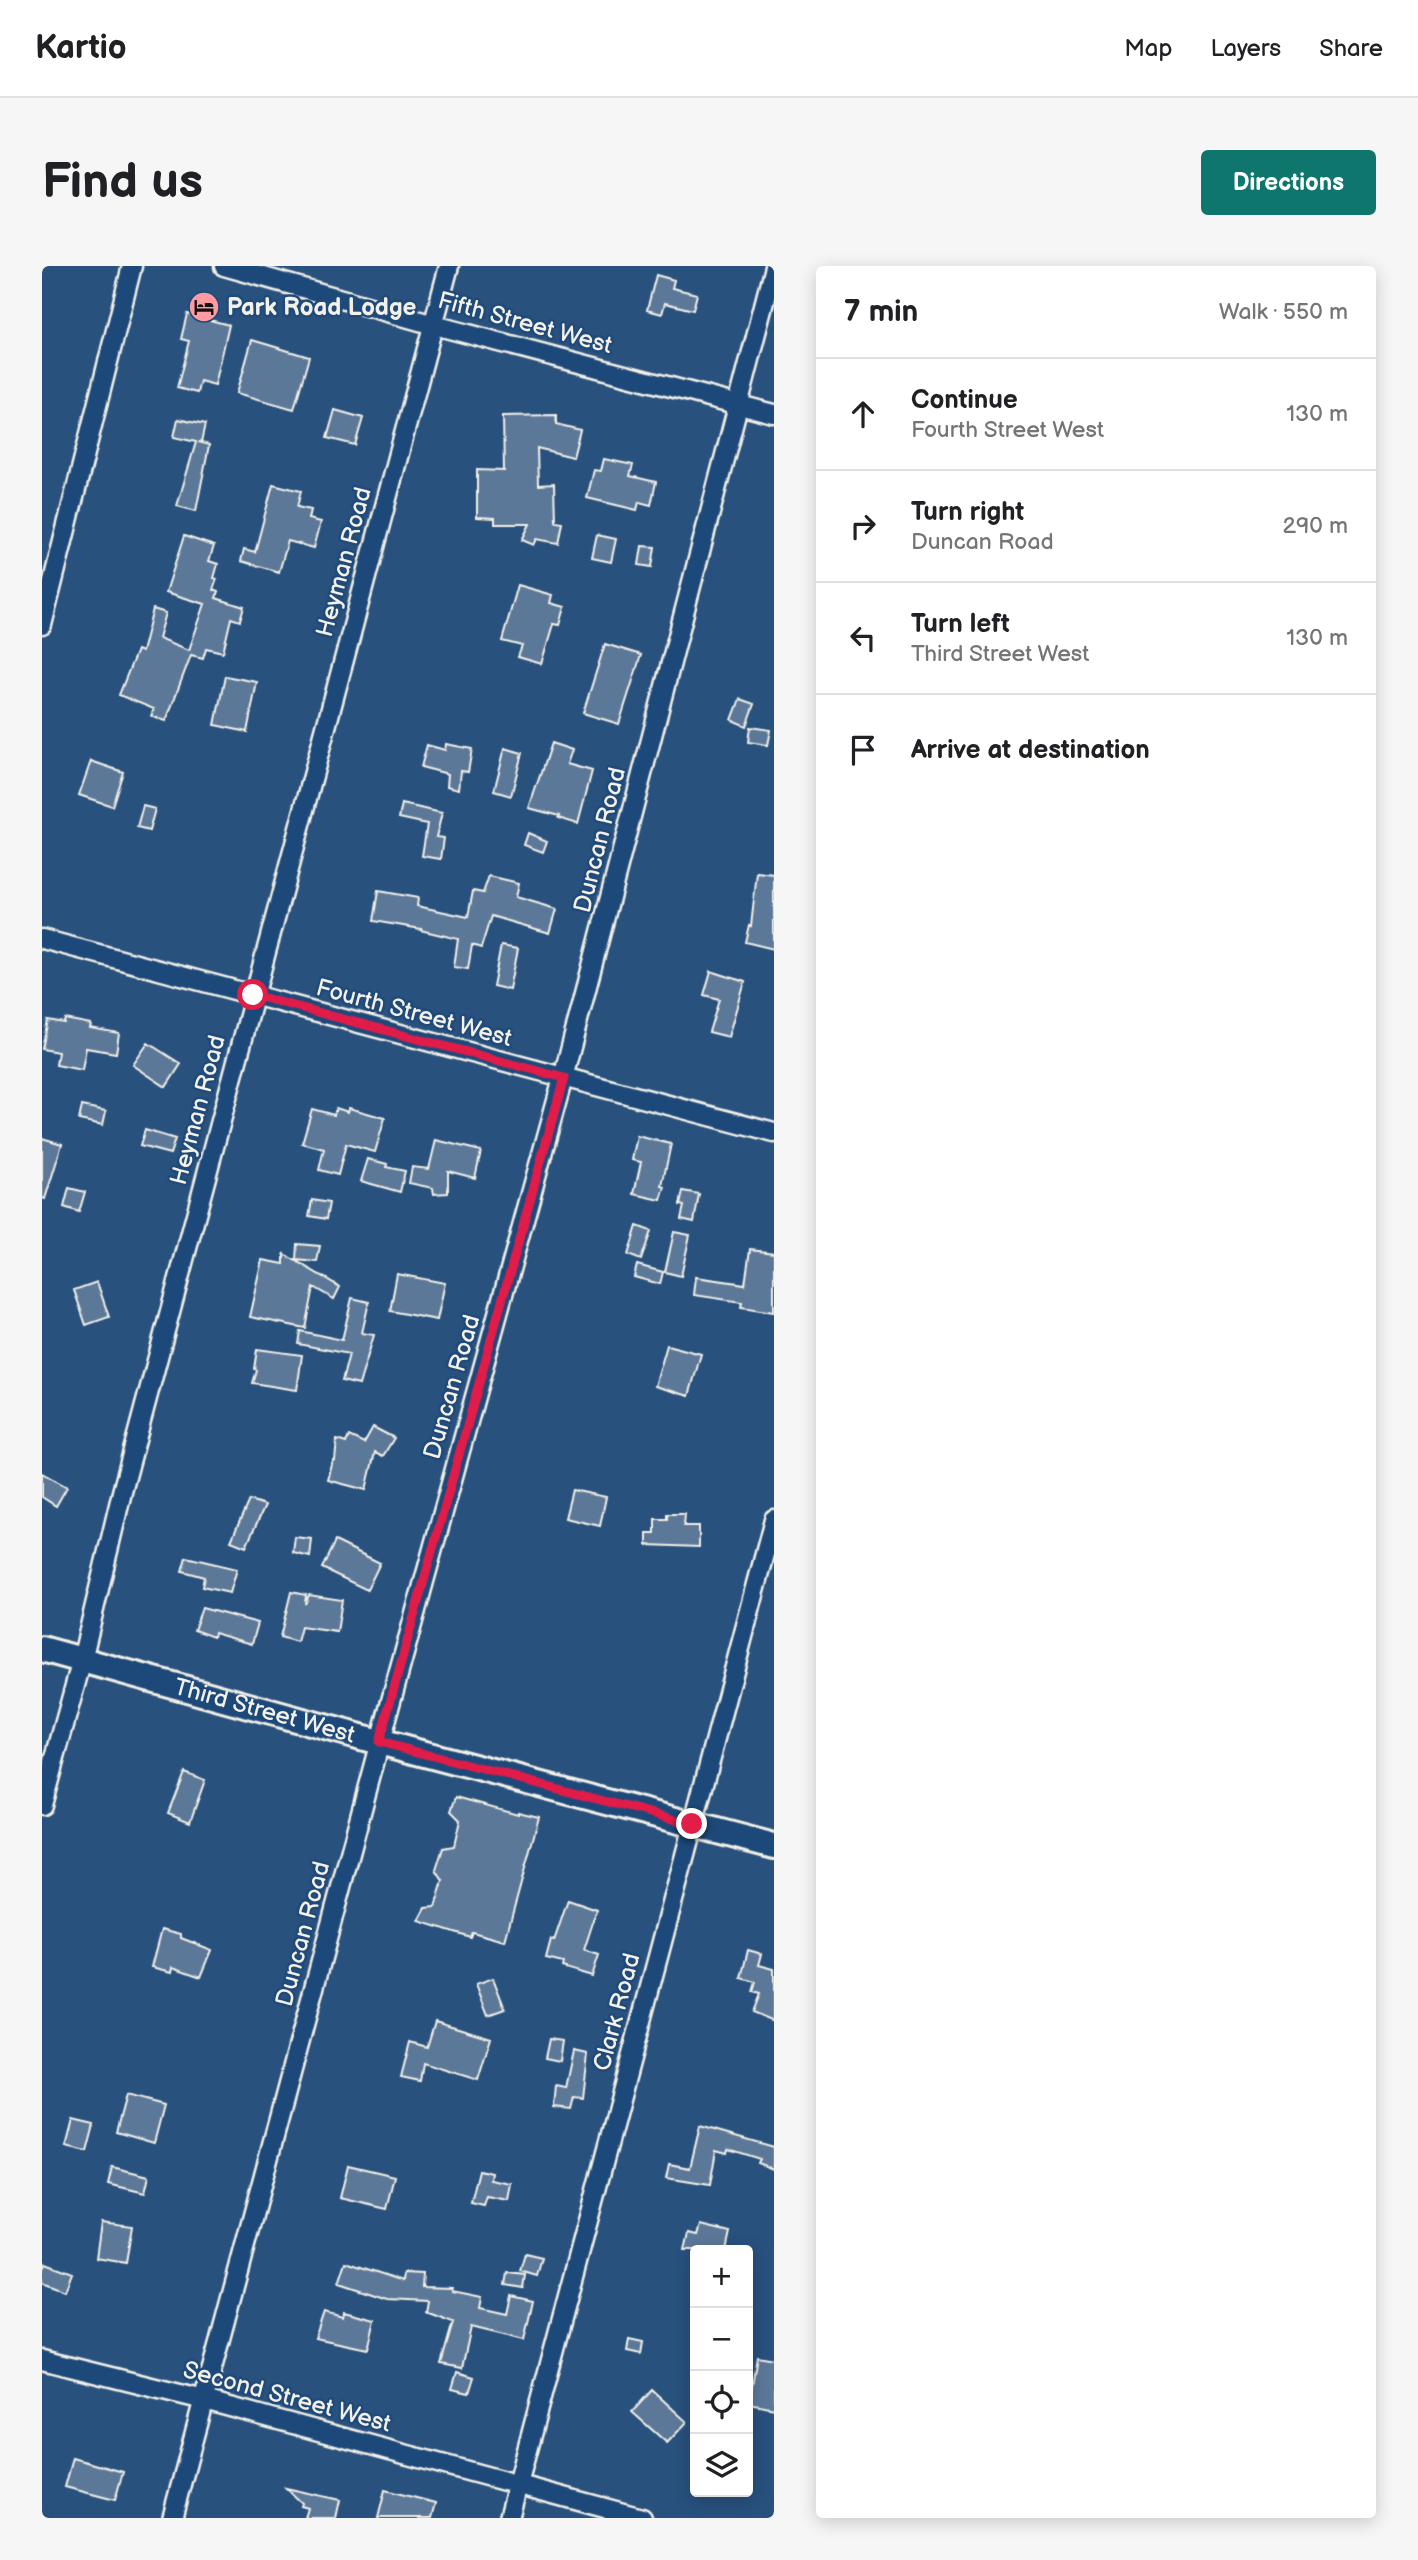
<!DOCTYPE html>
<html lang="en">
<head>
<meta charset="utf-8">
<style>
  :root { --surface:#fff; --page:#f6f6f6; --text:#202124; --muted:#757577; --line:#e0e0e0; --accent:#0f766e }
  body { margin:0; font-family:"Balsamiq Sans",sans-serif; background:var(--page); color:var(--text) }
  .controls { position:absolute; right:21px; bottom:21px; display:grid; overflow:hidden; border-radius:7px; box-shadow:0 4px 18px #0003 }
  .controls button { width:63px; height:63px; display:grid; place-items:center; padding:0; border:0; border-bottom:2px solid var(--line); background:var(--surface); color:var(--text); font:35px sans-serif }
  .stop { position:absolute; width:21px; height:21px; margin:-16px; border:5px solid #e11d48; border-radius:50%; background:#fff }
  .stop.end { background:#e11d48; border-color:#fff; box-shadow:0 2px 7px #0008 }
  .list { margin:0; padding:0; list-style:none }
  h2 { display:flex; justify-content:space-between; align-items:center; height:91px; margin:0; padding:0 28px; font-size:30px }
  h2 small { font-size:23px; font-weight:400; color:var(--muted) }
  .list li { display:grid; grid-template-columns:46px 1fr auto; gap:21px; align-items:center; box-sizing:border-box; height:112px; padding:0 28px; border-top:2px solid var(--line) }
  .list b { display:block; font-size:26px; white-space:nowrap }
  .list p { margin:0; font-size:23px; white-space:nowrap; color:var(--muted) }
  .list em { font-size:23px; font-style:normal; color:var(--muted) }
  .icon { flex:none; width:38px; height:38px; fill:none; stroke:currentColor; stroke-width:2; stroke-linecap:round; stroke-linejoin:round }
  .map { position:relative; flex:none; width:732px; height:2252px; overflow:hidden; border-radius:7px }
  header { display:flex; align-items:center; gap:42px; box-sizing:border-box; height:98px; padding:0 35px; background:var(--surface); border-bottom:2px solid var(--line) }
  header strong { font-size:33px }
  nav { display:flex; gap:38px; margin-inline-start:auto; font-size:24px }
  .intro { display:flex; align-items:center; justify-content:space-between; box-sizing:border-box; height:168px; padding:0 42px }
  h1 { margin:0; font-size:49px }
  .button { padding:18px 32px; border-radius:7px; background:var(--accent); color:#fff; font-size:24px; font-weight:700 }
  main { display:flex; gap:42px; padding:0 42px }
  aside { flex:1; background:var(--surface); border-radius:7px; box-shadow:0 4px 18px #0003 }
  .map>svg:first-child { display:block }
</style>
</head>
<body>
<header>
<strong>Kartio</strong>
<nav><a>Map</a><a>Layers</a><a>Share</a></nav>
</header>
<div class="intro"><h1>Find us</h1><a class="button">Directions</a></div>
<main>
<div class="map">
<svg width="732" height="2252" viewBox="0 0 732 2252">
  <rect width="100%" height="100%" fill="#28517e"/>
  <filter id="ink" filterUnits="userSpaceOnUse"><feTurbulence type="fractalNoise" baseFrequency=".0143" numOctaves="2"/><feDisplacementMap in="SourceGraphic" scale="14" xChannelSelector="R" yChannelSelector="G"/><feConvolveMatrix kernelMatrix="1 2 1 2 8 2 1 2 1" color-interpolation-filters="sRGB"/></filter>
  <g filter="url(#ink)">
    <path fill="#5b7899" stroke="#f4f1e8" stroke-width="2" d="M614,9L632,14L630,22L655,28L651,44L623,37L620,48L605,44Z
      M145,48L187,59L173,119L158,115L155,127L135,122L147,75L139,73Z
      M210,74L267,91L252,143L195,127Z
      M293,144L321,152L313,179L285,172Z
      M514,149V158L538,164L531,191L495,182L496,219L512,218L513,255L520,256L516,277L495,273L492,279L480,274L488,258H453V252L435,251V204L462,205L461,150Z
      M136,153L163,159L159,177L156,176L167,179L154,245L135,240L154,176L132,171Z
      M562,193L591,199L588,210L614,216L609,239L597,236L595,244L545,232L552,204L559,205Z
      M231,218L259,225L255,241L269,244L267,253L279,256L272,282L246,275L237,306L199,295L202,283L213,286Z
      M555,269L574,273L569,296L550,292Z
      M142,270L172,280L167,295L176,298L172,312L175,313L171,324L176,326L174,332L202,341L198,355L189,352L181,386L164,382L161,392L149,389L124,455L109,450L112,443L77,429L95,384L100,386L111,343L124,347L117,372L147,384L163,338L124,326Z
      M600,280L613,281L610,301L597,299Z
      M476,319L511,329L509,337L523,341L518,359L512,358L500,398L476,391L480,380L460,375Z
      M563,378L599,389L577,458L541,447Z
      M183,410L215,416L205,466L173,459Z
      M698,433L712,438L704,460L690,454Z
      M708,461L729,464L726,479L706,476Z
      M509,477L530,484L525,498L550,505L536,558L516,552L517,550L487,542Z
      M404,478L430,483L426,506L419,505L417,523L405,520L406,508L379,501L385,479L403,484Z
      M463,482L480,487L469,530L452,525Z
      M49,495L81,506L70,540L37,529Z
      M360,538L400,547L394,571L402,572L399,593L380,590L385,558L357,552Z
      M101,540L113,543L107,565L95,562Z
      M486,567L505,575L501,586L482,579Z
      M715,607L732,609V683L703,676L707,659L709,660Z
      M447,610L477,617L474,631L515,643L508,667L449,650L439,682L430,679L426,703L412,701L416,673L378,664L379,663L331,655L336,625L376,632L375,640L426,651L431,625L441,627Z
      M459,679L476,682L468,724L451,720Z
      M669,705L703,716L687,771L667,766L677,733L662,729Z
      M23,753L49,758L48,762L77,767L74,787L44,782L40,804L14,799L16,786L0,783L6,754L22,757Z
      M106,777L139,798L124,821L91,799Z
      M40,840L64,845L61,859L37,854Z
      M294,842L306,846L307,842L343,852L333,886L304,878L296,909L277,904L282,883L260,877L270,843L292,849Z
      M103,864L133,873L128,888L98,880Z
      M595,870L629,878L620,920L623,921L619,934L592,928L599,896L590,894Z
      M0,872L20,878L3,933L0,932Z
      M394,874L439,885L433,912L406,905V927L392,928L391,922L367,917L370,901L387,903Z
      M326,893L345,898L344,901L363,905L358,926L319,915Z
      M27,922L43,926L37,946L22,941Z
      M641,925L657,928L652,956L639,953L642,940L638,939Z
      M270,934L287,937L284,953L267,950Z
      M595,960L609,965L599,994L586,989Z
      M632,966L648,969L639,1010L623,1006Z
      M255,978L278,980L275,996L254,994Z
      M708,983L732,986V1046L699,1041L700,1036L652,1029L654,1011L703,1018Z
      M242,988L298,1021L292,1033L271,1021L263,1062L208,1051L221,994L242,998Z
      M595,999L621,1006L618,1018L592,1011Z
      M355,1008L403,1017L395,1054L348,1045Z
      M55,1016L67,1051L44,1059L32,1024Z
      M310,1032L327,1036L320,1067L332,1069L317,1119L300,1115L307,1088L256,1078L258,1065L300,1074Z
      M625,1079L659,1088L647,1130L613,1120Z
      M215,1083L260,1089L255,1124L210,1117L214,1104L212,1103Z
      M331,1161L352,1172L341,1190L333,1186L324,1224L286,1214L291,1195H293L295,1174L304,1177L307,1170L322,1177Z
      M0,1207L25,1221L14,1240L0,1231Z
      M530,1224L564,1231L558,1260L523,1252Z
      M207,1234L223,1239L204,1281L189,1275Z
      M625,1248H643L642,1260H657V1281L605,1279V1267H613V1253H625Z
      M253,1271L270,1273L268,1291L251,1287Z
      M293,1275L338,1297L325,1324L280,1302Z
      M144,1291L195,1303L188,1327L160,1321L162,1311L140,1305Z
      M249,1326L264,1329L263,1338L267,1329L300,1334L295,1366L259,1361L255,1376L238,1371Z
      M160,1342L216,1357L210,1378L172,1367L171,1371L152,1364Z
      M142,1506L163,1514L148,1556L126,1547Z
      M414,1531L476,1548V1546L497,1551L463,1675L430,1666L428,1671L377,1655L384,1642L393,1641L401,1615L394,1604L401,1582L412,1580L418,1554L409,1545Z
      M526,1634L555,1644L542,1684L557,1689L550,1710L520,1701L521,1697L504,1693L509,1674L512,1675Z
      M120,1663L139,1668V1672L170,1684L159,1711L131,1701L130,1706L110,1701Z
      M706,1684L720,1688L717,1699L732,1703V1755L710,1746L717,1728L710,1726L713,1716L699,1712Z
      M451,1712L463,1743L446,1749L434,1718Z
      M393,1755L449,1772L436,1814L381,1797L378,1815L359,1811L368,1776L385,1781Z
      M507,1773L521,1775L518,1795L503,1792Z
      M532,1785L546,1788L541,1832L532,1831L529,1843L512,1841L514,1820L524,1822Z
      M84,1829L122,1839L112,1877L74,1866Z
      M31,1854L52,1859L45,1886L24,1881Z
      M658,1860L732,1881V1903L716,1897L718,1893L686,1883L685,1887L674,1884L668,1919L624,1912L627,1898L648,1902Z
      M306,1899L353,1910L345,1943L298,1932Z
      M70,1901L107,1910L103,1927L66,1918Z
      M437,1904L450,1907L449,1914L470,1918L467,1935L445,1931L442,1940L429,1937Z
      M59,1956L90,1960L84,1997L54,1992Z
      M659,1959L688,1966L684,1984H643L647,1967L656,1969Z
      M483,1988L500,1992L495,2010L478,2005Z
      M304,1996L361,2015L362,2007L381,2008L380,2021L410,2022V2025L440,2031L438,2042L465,2048L469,2030L491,2035L482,2074L429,2061L420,2102L399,2098L411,2056L384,2046L386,2035L345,2033L297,2017Z
      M3,1997L30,2007L23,2025L0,2016V2005Z
      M465,2007L483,2009L481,2022L463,2019Z
      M282,2046L301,2051L302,2046L333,2054L326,2083L273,2072Z
      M587,2073L601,2076L599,2088L585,2085Z
      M715,2090L732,2093V2142L707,2137Z
      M415,2106L432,2111L427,2127L410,2123Z
      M610,2124L645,2156L625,2177L590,2146Z
      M31,2192L81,2206L73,2234L23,2221Z
      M244,2222L298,2234L294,2252H263L266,2242L259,2240L260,2237Z
      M343,2224L394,2237L390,2252H336Z"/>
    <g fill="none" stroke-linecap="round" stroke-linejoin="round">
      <g stroke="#f4f1e8" stroke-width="23">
        <path id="street" d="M182,0L392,59L732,148
          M0,359L90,0
          M0,673L732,867
          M0,1539L40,1394L80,1226L407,0
          M0,2094L162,2134L600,2252
          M130,2252L344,1453L521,812L732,1
          M467,2252L732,1254"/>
      </g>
      <g stroke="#f4f1e8" stroke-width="30">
        <g id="secondary">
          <path id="s1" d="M0,1383L337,1476L732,1580"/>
        </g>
      </g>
      <use href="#street" stroke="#1f4a7a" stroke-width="18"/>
      <use href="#secondary" stroke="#1f4a7a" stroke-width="24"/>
    </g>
  </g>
  <g fill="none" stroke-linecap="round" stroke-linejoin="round" filter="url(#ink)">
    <path stroke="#e11d48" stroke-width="9" d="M211,729L522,812L337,1476L650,1558"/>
  </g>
  <defs>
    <g id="hotel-disc" transform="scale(1.575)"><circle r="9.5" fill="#ff9aa2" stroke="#1f4a7a"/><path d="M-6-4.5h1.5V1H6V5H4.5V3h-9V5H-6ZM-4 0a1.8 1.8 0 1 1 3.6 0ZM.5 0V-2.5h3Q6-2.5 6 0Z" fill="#111"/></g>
  </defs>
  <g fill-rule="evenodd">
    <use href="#hotel-disc" x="162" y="41"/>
  </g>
  <g text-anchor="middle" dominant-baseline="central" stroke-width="5" stroke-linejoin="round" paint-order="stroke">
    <g font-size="24" font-weight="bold" fill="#f4f1e8" stroke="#1f4a7a" text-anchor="start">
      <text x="185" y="41">Park Road Lodge</text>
    </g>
    <g font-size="24" fill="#f4f1e8" stroke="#1f4a7a">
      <text transform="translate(483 57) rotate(15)">Fifth Street West</text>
      <text transform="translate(302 296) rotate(-75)">Heyman Road</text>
      <text transform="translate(558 574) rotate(-76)">Duncan Road</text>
      <text transform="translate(372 747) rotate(15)">Fourth Street West</text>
      <text transform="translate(156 844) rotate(-75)">Heyman Road</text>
      <text transform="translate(410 1121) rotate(-74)">Duncan Road</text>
      <text stroke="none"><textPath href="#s1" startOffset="231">Third Street West</textPath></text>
      <text transform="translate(261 1668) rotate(-75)">Duncan Road</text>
      <text transform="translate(575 1746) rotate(-75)">Clark Road</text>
      <text transform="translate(245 2131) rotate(15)">Second Street West</text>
    </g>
  </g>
</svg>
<div class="controls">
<button>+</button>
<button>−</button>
<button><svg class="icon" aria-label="locate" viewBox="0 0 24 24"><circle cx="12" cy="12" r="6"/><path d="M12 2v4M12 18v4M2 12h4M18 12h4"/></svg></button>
<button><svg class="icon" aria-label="layers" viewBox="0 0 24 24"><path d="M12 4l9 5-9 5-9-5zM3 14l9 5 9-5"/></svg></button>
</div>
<div class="stop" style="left:211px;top:729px"></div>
<div class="stop end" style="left:650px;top:1558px"></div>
</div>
<aside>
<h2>7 min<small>Walk · 550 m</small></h2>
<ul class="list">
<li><svg class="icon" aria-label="ahead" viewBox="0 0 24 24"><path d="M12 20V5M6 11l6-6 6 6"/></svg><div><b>Continue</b><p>Fourth Street West</p></div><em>130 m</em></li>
<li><svg class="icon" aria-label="right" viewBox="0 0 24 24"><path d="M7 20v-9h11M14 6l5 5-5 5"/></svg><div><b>Turn right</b><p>Duncan Road</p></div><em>290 m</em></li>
<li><svg class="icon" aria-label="left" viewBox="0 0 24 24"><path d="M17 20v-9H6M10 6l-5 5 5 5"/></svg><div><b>Turn left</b><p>Third Street West</p></div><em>130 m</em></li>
<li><svg class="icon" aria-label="arrive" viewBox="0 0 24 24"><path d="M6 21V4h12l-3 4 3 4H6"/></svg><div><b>Arrive at destination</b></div></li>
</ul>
</aside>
</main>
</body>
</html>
